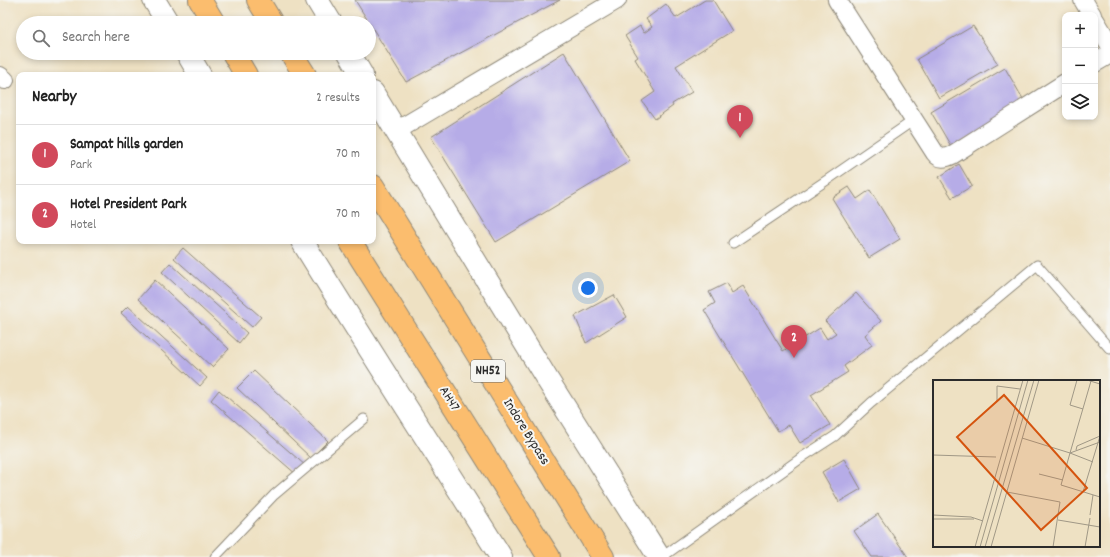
<!DOCTYPE html>
<html lang="en">
<head>
<meta charset="utf-8">
<style>
  :root { --surface:#fff; --page:#f6f6f6; --text:#222; --muted:#767676; --line:#e0e0e0; --accent:#d1495b }
  body { margin:0; font-family:Dekko,sans-serif; background:var(--page); color:var(--text) }
  .controls { position:absolute; right:12px; top:12px; display:grid; overflow:hidden; border-radius:8px; box-shadow:0 2px 6px #0003 }
  .controls button { width:36px; height:36px; display:grid; place-items:center; padding:0; border:0; border-bottom:1px solid var(--line); background:var(--surface); color:var(--text); font:20px sans-serif }
  .you { position:absolute; left:588px; top:288px; width:14px; height:14px; margin:-10px; border:3px solid #fff; border-radius:50%; background:#1a73e8; box-shadow:0 0 0 6px #1a73e833 }
  .badge { display:grid; place-items:center; width:26px; height:26px; border-radius:50%; background:var(--accent); color:#fff; font-size:13px; font-weight:700 }
  .pin { position:absolute; translate:-50% -33px; filter:drop-shadow(0 1px 2px #0008) }
  .pin::after { content:''; position:absolute; top:21px; width:14px; height:12px; background:inherit; clip-path:polygon(0 0,100% 0,50% 100%) }
  .list { margin:0; padding:0; list-style:none }
  h2 { display:flex; justify-content:space-between; align-items:center; height:52px; margin:0; padding:0 16px; font-size:17px }
  h2 small { font-size:13px; font-weight:400; color:var(--muted) }
  .list li { display:grid; grid-template-columns:26px 1fr auto; gap:12px; align-items:center; box-sizing:border-box; height:60px; padding:0 16px; border-top:1px solid var(--line) }
  .list b { display:block; font-size:15px; white-space:nowrap }
  .list p { margin:0; font-size:13px; white-space:nowrap; color:var(--muted) }
  .list em { font-size:13px; font-style:normal; color:var(--muted) }
  .icon { flex:none; width:22px; height:22px; fill:none; stroke:currentColor; stroke-width:2; stroke-linecap:round; stroke-linejoin:round }
  .map { position:relative; flex:none; width:1110px; height:557px; overflow:hidden }
  .search { position:absolute; background:var(--surface); box-shadow:0 2px 6px #0003; left:16px; top:16px; width:360px; height:44px; display:flex; align-items:center; gap:10px; box-sizing:border-box; padding:0 14px; border-radius:22px; color:var(--muted); font-size:15px }
  .panel { position:absolute; background:var(--surface); box-shadow:0 2px 6px #0003; left:16px; top:72px; width:360px; height:172px; border-radius:8px }
  .map>svg:first-child { display:block }
</style>
</head>
<body>
<div class="map">
<svg width="1110" height="557" viewBox="0 0 1110 557">
  <rect width="100%" height="100%" fill="#f6f6f2"/>
  <filter id="ink" filterUnits="userSpaceOnUse"><feTurbulence type="fractalNoise" baseFrequency=".025" numOctaves="2"/><feDisplacementMap in="SourceGraphic" scale="8" xChannelSelector="R" yChannelSelector="G"/><feConvolveMatrix kernelMatrix="1 2 1 2 8 2 1 2 1" color-interpolation-filters="sRGB"/></filter>
  <filter id="wash" filterUnits="userSpaceOnUse"><feTurbulence type="fractalNoise" baseFrequency=".012" numOctaves="4" result="noise"/><feDisplacementMap in="SourceGraphic" scale="16" xChannelSelector="R" yChannelSelector="G"/><feGaussianBlur stdDeviation="0.9" result="paint"/><feColorMatrix in="noise" values="0 0 0 0 0 0 0 0 0 0 0 0 0 0 0 0 0 1.4 0 .05"/><feComposite in="paint" operator="in"/></filter>
  <g filter="url(#wash)">
    <rect width="100%" height="100%" fill="#eee1c3"/>
    <g id="blocks">
      <path fill="#b6ace7" d="M355,0H560L406,82Z
        M705,0H713L732,31L676,66L692,92L672,104L673,106L655,119L642,101L655,92L635,59L638,57L625,36L640,26L644,33L652,27L646,19L666,4L676,18Z
        M973,26L998,64L939,98L917,59Z
        M564,52L630,161L496,242L431,137Z
        M1005,68L1026,104L952,148L931,112Z
        M959,164L972,186L952,198L939,177Z
        M849,187L857,199L870,190L900,239L869,258L832,198Z
        M183,248L261,317L252,327L174,258Z
        M170,263L247,333L239,343L162,272Z
        M155,280L229,349L212,367L138,299Z
        M727,283L732,293L743,286L783,351L820,328L827,339L836,333L825,321L856,293L881,321L865,335L872,345L844,366L848,372L811,395L830,425L800,443L789,425L778,431L704,310L715,303L709,292Z
        M614,295L627,317L586,343L575,316Z
        M128,306L207,378L200,386L121,313Z
        M254,371L328,441L311,458L237,388Z
        M219,390L306,466L297,475L211,400Z
        M844,459L861,489L839,502L822,472Z
        M878,514L908,557H872L854,531Z"/>
    </g>
  </g>
  <g filter="url(#ink)">
    <use href="#blocks" fill-opacity="0" stroke="#8c8677" stroke-width="1"/>
    <g fill="none" stroke-linecap="round" stroke-linejoin="round">
      <g stroke="#8c8677" stroke-width="11">
        <path id="service" d="M733,243L830,178L914,120
          M215,557L274,495L364,419
          M662,557L804,456L835,436L871,403L1037,265L1110,349"/>
      </g>
      <g stroke="#8c8677" stroke-width="20">
        <path id="minor" d="M837,0L935,153C940,160 946,158 952,155L1065,83
          M1083,0L1092,15
          M1095,20L1110,45
          M1095,63L1110,54
          M0,76L5,80
          M396,131L617,0"/>
      </g>
      <g stroke="#8c8677" stroke-width="24">
        <path id="tertiary" d="M154,0L168,23
          M317,0L331,23
          M187,53L200,75
          M349,53L362,75
          M373,93L547,379L659,557
          M302,241C367,347 435,451 501,557"/>
      </g>
      <g stroke="#8c8677" stroke-width="24">
        <path id="trunk" d="M200,0L214,23
          M258,0L272,23
          M233,53L246,75
          M291,53L305,75
          M373,186L603,557
          M350,241L549,557"/>
      </g>
      <use href="#service" stroke="#fff" stroke-width="9"/>
      <use href="#minor" stroke="#fff" stroke-width="18"/>
      <use href="#tertiary" stroke="#fff" stroke-width="22"/>
      <use href="#trunk" stroke="#fbbd6e" stroke-width="22"/>
    </g>
  </g>
  <g text-anchor="middle" dominant-baseline="central" stroke-width="4" stroke-linejoin="round" paint-order="stroke">
    <rect fill="#f6f6f2" stroke="#686867" stroke-width="1" x="471" y="360" width="34" height="22" rx="3"/>
    <g font-size="13" font-weight="bold" fill="#2b2b2b">
      <text x="488" y="371">NH52</text>
    </g>
    <g font-size="14" fill="#2b2b2b" stroke="#f6f6f2">
      <text transform="translate(449 399) rotate(58)">AH47</text>
      <text transform="translate(526 432) rotate(58)">Indore Bypass</text>
    </g>
  </g>
  <g transform="translate(933 380)">
    <rect width="167" height="167" fill="#eee1c3"/>
    <path fill="none" stroke="#a09886" stroke-width="1" d="M144,0L137,25L150,29M154,0L167,4M158,1L137,73L160,82M64,21V6L87,9M89,58L137,73L167,62M143,70L144,66L167,56M137,73L128,105L167,117M0,75L63,77M106,94L130,100M74,112L127,122L120,167M150,112L167,56M0,135L38,137L50,141M157,135L160,115M0,139H41M125,140L167,147M42,167L90,0M47,167L95,0M52,167L101,0M58,167L106,0M152,167L157,138"/>
    <path fill="#d5540f" fill-opacity="0.15" stroke="#d5540f" stroke-width="2" d="M71,15L154,108L108,150L24,57Z"/>
    <rect width="167" height="167" fill="none" stroke="#2b2b2b" stroke-width="2"/>
  </g>
</svg>
<div class="controls">
<button>+</button>
<button>−</button>
<button><svg class="icon" aria-label="layers" viewBox="0 0 24 24"><path d="M12 4l9 5-9 5-9-5zM3 14l9 5 9-5"/></svg></button>
</div>
<div class="you"></div>
<div class="pin badge" style="left:740px;top:138px">1</div>
<div class="pin badge" style="left:794px;top:358px">2</div>
<div class="search"><svg class="icon" aria-label="search" viewBox="0 0 24 24"><circle cx="10" cy="10" r="6"/><path d="M15 15l6 6"/></svg>Search here</div>
<section class="panel">
<h2>Nearby<small>2 results</small></h2>
<ul class="list">
<li><span class="badge">1</span><div><b>Sampat hills garden</b><p>Park</p></div><em>70 m</em></li>
<li><span class="badge">2</span><div><b>Hotel President Park</b><p>Hotel</p></div><em>70 m</em></li>
</ul>
</section>
</div>
</body>
</html>
